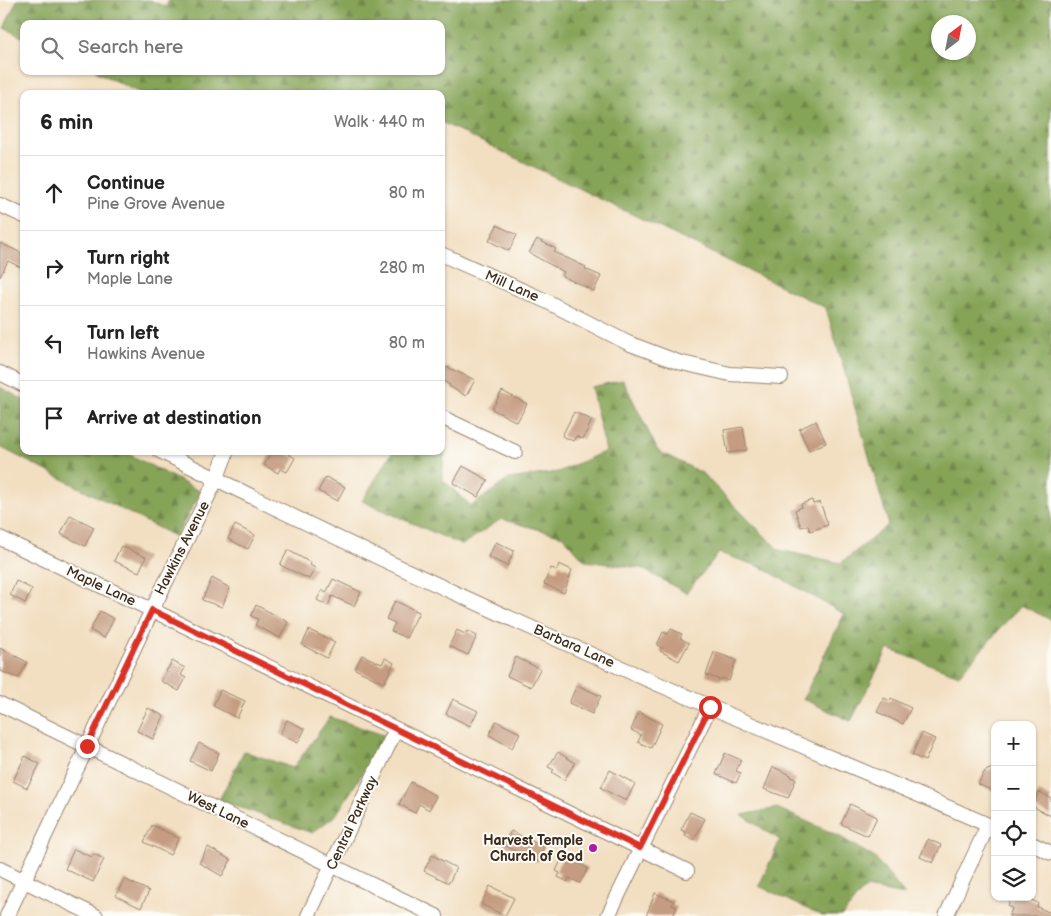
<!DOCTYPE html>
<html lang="en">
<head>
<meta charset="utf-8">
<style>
  :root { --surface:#fff; --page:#f2f2f2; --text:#222; --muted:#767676; --line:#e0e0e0 }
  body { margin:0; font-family:"Balsamiq Sans",sans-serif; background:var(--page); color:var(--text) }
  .controls { position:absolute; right:15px; bottom:15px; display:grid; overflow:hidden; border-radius:10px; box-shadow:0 1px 4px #0004 }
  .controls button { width:45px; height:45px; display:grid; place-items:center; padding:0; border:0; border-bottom:1px solid var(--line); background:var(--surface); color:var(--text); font:25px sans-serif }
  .compass { position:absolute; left:931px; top:15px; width:45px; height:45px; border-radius:50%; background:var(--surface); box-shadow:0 1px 4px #0004; rotate:32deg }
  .stop { position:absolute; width:15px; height:15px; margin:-11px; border:4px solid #d93025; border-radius:50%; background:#fff }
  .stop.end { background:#d93025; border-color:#fff; box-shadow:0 1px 5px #0008 }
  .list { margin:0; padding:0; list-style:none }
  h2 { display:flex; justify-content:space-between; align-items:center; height:65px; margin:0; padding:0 20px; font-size:21px }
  h2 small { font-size:16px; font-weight:400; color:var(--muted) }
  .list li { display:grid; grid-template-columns:32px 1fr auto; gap:15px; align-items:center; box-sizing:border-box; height:75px; padding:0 20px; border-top:1px solid var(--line) }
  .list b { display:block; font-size:19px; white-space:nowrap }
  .list p { margin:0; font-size:16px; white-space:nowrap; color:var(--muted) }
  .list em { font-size:16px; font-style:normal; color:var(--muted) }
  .icon { flex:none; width:28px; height:28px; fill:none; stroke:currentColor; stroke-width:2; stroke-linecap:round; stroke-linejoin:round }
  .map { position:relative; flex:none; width:1051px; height:916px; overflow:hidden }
  .search { position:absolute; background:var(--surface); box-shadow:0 1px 4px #0004; left:20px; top:20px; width:425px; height:55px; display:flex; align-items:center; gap:12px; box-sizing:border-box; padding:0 18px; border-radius:10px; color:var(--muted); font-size:19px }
  .panel { position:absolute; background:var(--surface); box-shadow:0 1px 4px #0004; left:20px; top:90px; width:425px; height:365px; border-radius:10px }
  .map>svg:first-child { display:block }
</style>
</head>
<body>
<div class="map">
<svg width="1051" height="916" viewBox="0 0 1051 916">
  <defs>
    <pattern id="forest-firs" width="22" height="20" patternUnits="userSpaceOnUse" patternTransform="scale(1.25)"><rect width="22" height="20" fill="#86a458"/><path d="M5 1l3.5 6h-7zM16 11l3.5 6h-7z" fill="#6f8648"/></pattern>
  </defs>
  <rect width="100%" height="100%" fill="#fdfcf7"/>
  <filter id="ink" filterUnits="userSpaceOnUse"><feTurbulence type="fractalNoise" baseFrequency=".02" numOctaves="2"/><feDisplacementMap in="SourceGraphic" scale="10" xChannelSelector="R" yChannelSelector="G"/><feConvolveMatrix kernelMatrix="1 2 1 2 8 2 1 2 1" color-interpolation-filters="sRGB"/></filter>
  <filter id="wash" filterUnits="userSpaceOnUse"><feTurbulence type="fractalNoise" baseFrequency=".0096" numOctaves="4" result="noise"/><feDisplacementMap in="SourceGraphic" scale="20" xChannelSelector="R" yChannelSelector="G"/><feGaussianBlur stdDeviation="1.12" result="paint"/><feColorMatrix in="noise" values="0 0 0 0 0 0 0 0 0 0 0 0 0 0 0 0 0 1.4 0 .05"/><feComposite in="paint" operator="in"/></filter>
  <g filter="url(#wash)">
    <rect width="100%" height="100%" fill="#f2dec0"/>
    <path fill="url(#forest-firs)" stroke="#60673b" fill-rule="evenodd" d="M17,0H150L166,7L169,0H1051V620L1021,605L959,675L888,649L851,721L803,699L844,614L761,567L719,553L686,593L641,568L585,561L563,536L501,519L462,545L362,501L393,451H441V444L445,446L442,479L471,506L509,479L558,472L606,451L591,387L623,380L658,451L702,473L779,550L841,563L887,526L888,522L826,308L441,122V94H142L95,71H441V24H24V38L4,28ZM968,22V52H938V22Z
      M0,387L24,400V451H123L201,492L176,537L0,447Z
      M330,717L386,736L336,815L312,833L219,800L244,751L293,768Z
      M777,808L839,836L875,858L905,895L865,888L842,916H822L759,886L780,840L742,815Z"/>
    <g id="blocks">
      <path fill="#c59c81" d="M497,225L517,235L509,251L489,241Z
        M537,239L556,249L554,252L586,267L585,269L601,276L594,291L562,276L564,272L529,253Z
        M0,243L24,254V269L8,261L0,277Z
        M447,367L475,380L466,396L449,386L450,385L441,380Z
        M502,391L527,404L517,422L492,409Z
        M574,412L592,420L583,439L576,436L573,441L562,436Z
        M816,421L826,443L809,450L799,429Z
        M743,427L747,450L728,453L724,430Z
        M272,451H283L295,458L287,472L280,469L278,473L264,465Z
        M463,466L488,480L478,497L453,483Z
        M326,477L345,487L337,501L318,491Z
        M812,500L813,504L820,502L828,525L810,531L808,525L801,527L795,510L802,507L801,504Z
        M70,515L94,527L85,546L61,534Z
        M235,525L255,535L248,549L228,539Z
        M496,542L514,551L507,566L488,557Z
        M121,546L146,557L139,572L114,561Z
        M288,550L311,563L310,565L315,568L309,579L280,565Z
        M559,564L572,570L564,593L544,584L551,568L557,570Z
        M212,578L230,588L222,607L202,600Z
        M333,579L361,592L354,606L332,596L328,606L317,600L322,590L326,593Z
        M16,581L32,589L25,603L10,595Z
        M395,601L419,612L406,638L391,631L395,623L386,619Z
        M256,605L288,622L280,638L255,625L258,619L251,616Z
        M100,611L114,619L104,638L90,630Z
        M671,629L682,634L680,638L689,643L679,661L660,651L662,648L657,645L663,632L668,634Z
        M309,630L335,642L327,658L302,645Z
        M457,630L465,634L467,631L477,636L468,655L449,646Z
        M0,648L27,662L19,678L0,671Z
        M714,652L736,660L729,681L722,678L721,680L706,675Z
        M362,655L382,664L385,658L394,663L384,683L355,669Z
        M516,657L540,669L531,687L507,676Z
        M172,661L185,668L181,675L186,678L179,691L161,681Z
        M577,685L601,696L592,714L569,703Z
        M220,690L245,701L237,718L213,706Z
        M884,698L890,701L891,698L911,708L903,724L877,712Z
        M453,699L478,711L470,726L446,714Z
        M148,708L164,716L153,739L137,731Z
        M639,712L662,724L651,748L638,742L641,735L631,730Z
        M287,720L305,729L298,743L280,734Z
        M496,721L520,733L512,748L489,735Z
        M922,733L935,739L925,761L912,755Z
        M199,743L219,753L211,771L190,761Z
        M558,752L575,763L564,780L552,772L554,770L548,767Z
        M725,753L741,760L736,771L741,773L736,783L716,774Z
        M25,756L40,764L27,788L13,781Z
        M773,767L791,775L790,777L796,779L788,798L764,789Z
        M995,767V792L978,784L985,771Z
        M610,770L635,784L626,801L601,788Z
        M411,782L436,796L429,810L419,804L415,813L399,804Z
        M1039,792L1051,798V816L1032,806Z
        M850,804L877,817L868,836L841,824Z
        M690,812L705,819L694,840L685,836L686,832L681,830Z
        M152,825L179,838L170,855L144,842Z
        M511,831L544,847L537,862L504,845Z
        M928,839L941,845L933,863L920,857Z
        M208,847L231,860L222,876L199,863Z
        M74,849L92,857L94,854L104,859L93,882L65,869Z
        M432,855L456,868L449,883L424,871Z
        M563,856L588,868L580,883L569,878L568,882L558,877L560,873L556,871Z
        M124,879L149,891L141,908L116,896Z
        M490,886L514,898L505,916L481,904Z
        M655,893L674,901L672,905L677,907L673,916H646Z
        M1012,897H1025L1038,903L1037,907L1051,913V916H1009L1012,908L1008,906Z"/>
    </g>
  </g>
  <g filter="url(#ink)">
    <use href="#blocks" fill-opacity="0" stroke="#96846f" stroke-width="1"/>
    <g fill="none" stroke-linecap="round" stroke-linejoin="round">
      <g stroke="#96846f" stroke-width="16">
        <path id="minor" d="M0,205L24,216
          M441,254L546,301L628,343L678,362L730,374L781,377
          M0,373L24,385
          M441,417L515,452
          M160,451C341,542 525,627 711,707C805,748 901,786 995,828
          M0,538L152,610L687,871
          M0,704L436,916
          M1032,844L1051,853
          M0,869L96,916
          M7,916L152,610L216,480L227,451
          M308,916L396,729
          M608,916L710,707
          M946,916L988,825"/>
      </g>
      <use href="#minor" stroke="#fff" stroke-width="14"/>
    </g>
  </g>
  <g fill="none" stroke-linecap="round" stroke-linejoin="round" filter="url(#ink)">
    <path stroke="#d93025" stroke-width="6" d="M87,746L152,610L640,848L710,707"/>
  </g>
  <circle fill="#b5179e" stroke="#fdfcf7" stroke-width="2" cx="593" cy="848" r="5"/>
  <g text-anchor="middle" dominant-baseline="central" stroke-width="4" stroke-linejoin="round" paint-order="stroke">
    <g font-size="14" fill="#3b2a1e" stroke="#fdfcf7">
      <text transform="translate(512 286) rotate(24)">Mill Lane</text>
      <text transform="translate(182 548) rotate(-63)">Hawkins Avenue</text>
      <text transform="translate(101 586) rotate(25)">Maple Lane</text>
      <text transform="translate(574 646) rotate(24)">Barbara Lane</text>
      <text transform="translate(218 810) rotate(26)">West Lane</text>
      <text transform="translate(352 823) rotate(-65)">Central Parkway</text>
    </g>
    <g font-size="14" font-weight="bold" fill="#3b2a1e" stroke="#fdfcf7" text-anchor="end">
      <text x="583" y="840">Harvest Temple<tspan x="583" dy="16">Church of God</tspan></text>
    </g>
  </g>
</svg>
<div class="controls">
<button>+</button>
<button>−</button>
<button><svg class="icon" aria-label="locate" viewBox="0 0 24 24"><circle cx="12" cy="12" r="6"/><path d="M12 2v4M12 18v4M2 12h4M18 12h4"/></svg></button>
<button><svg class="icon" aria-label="layers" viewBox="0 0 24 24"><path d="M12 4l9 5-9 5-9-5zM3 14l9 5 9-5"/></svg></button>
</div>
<svg class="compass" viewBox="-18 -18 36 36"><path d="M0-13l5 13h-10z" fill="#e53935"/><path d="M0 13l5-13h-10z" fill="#767676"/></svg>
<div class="stop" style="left:710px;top:707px"></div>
<div class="stop end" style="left:87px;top:746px"></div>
<div class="search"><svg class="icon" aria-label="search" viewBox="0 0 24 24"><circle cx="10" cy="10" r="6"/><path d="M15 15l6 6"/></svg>Search here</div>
<section class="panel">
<h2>6 min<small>Walk · 440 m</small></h2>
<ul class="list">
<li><svg class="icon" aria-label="ahead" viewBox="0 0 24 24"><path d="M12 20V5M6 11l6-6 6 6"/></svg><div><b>Continue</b><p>Pine Grove Avenue</p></div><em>80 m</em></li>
<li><svg class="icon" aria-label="right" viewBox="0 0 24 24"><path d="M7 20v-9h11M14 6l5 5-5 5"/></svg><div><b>Turn right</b><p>Maple Lane</p></div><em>280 m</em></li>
<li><svg class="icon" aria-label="left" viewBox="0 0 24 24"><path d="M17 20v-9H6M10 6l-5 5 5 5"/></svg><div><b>Turn left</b><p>Hawkins Avenue</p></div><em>80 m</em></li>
<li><svg class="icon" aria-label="arrive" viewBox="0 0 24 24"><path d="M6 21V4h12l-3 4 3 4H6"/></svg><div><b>Arrive at destination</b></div></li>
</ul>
</section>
</div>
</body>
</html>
